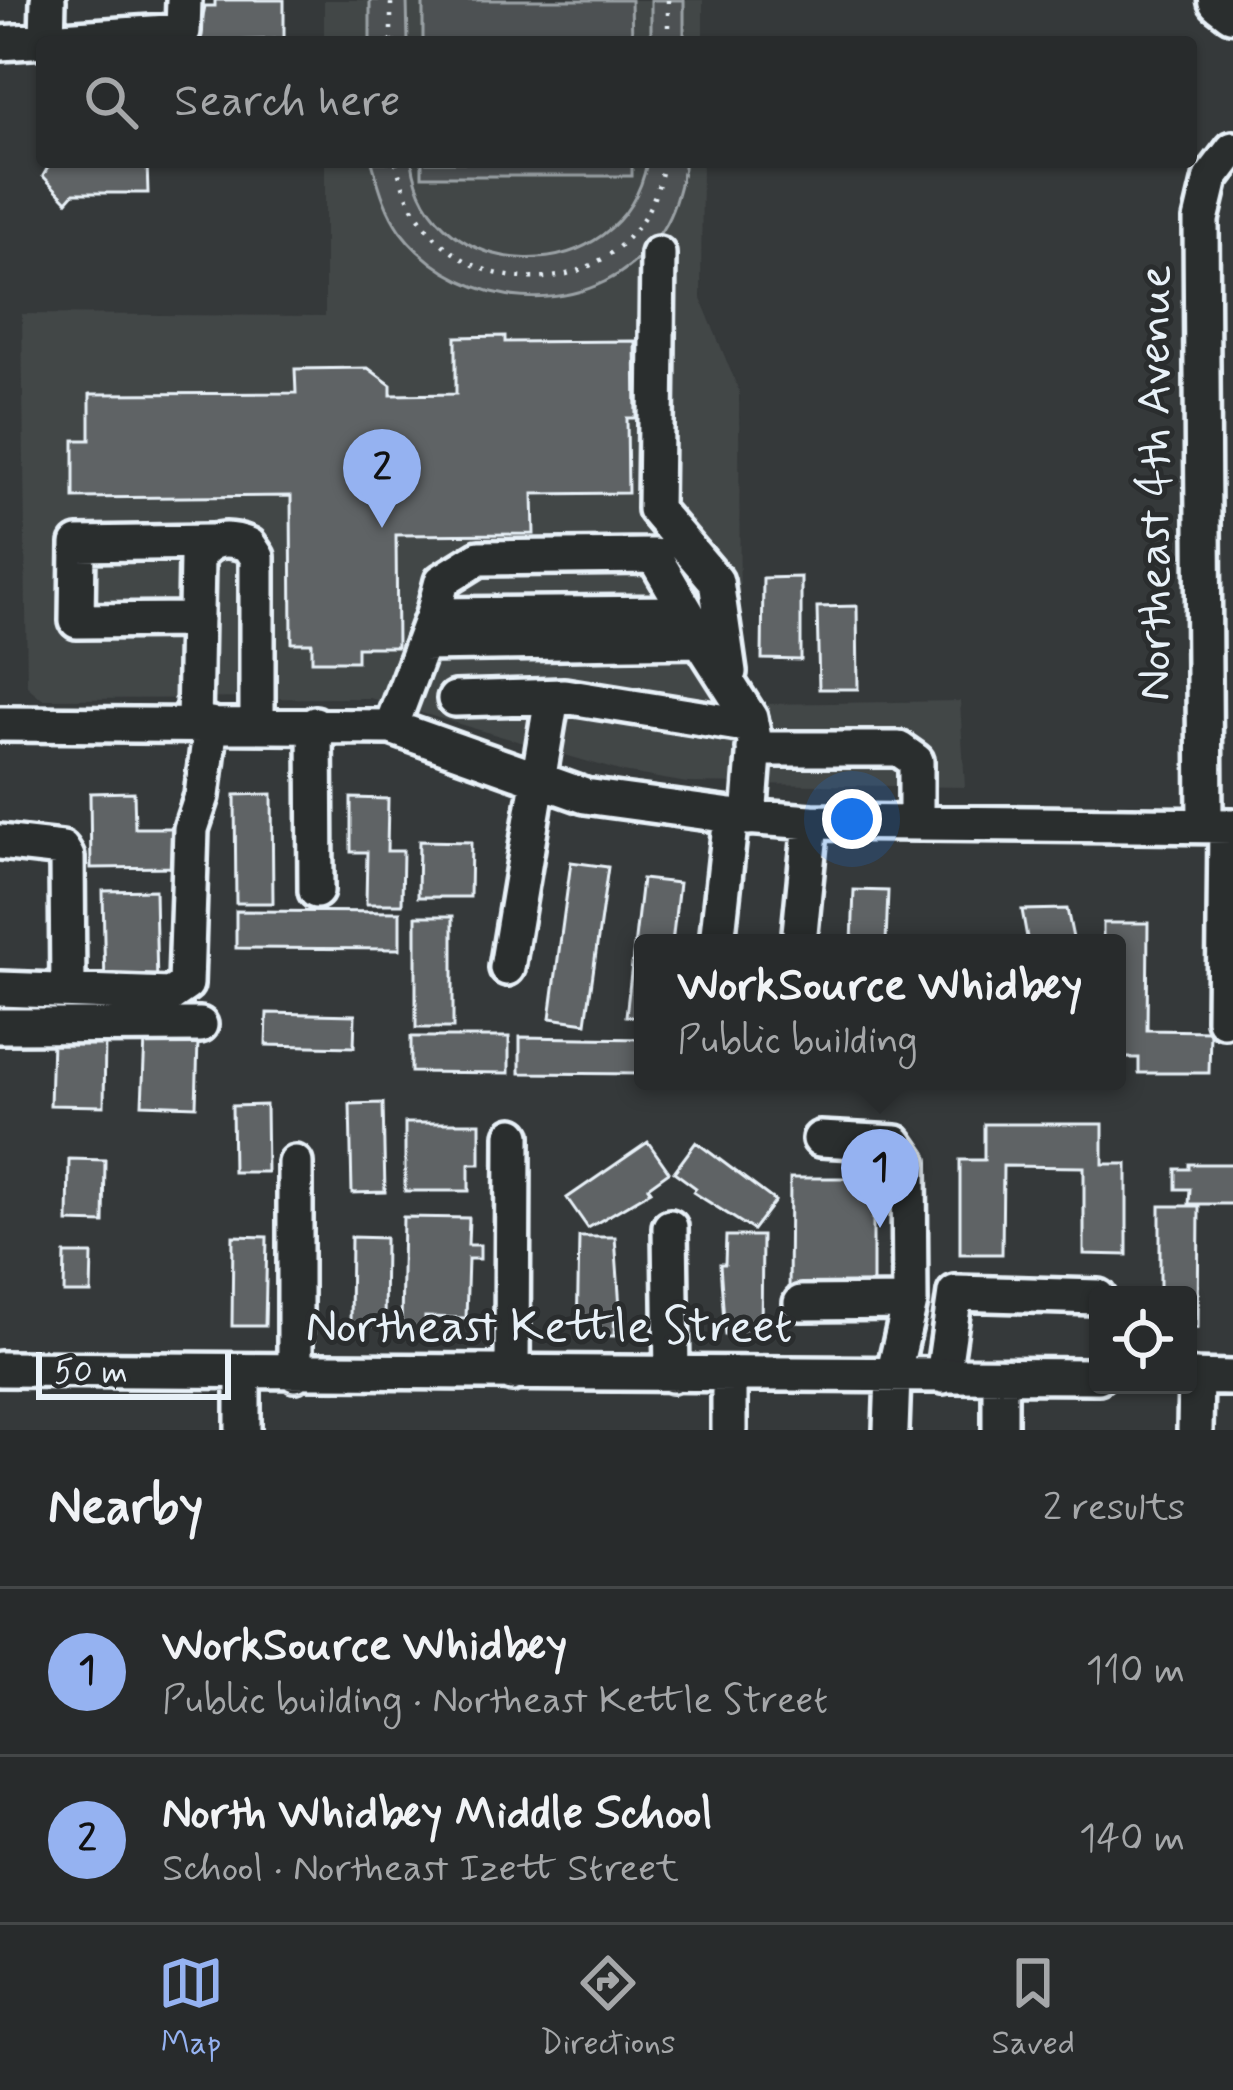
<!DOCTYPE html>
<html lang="en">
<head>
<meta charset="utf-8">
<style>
  :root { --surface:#282b2c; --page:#343738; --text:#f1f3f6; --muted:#a5a7a9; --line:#444748; --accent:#95b2f1 }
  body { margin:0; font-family:Mynerve,sans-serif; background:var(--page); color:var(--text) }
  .controls { position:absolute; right:36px; bottom:36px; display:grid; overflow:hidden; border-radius:12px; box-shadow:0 3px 9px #0004 }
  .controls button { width:108px; height:108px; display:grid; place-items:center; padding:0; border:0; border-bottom:3px solid var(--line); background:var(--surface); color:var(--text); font:60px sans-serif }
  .scale { position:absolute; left:36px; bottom:30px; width:195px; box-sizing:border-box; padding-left:12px; border:6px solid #e8f1f8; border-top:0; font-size:33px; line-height:42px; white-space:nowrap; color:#e8f1f8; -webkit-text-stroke:9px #2a2d2e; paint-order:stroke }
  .you { position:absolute; left:852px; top:819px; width:42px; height:42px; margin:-30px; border:9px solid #fff; border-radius:50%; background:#1a73e8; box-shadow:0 0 0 18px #1a73e833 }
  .badge { display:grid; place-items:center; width:78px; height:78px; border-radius:50%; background:var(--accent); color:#111; font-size:39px; font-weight:700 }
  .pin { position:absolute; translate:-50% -99px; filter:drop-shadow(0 3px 6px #0008) }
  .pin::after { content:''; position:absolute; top:63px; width:42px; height:36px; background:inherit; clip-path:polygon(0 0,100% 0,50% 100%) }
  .popup { position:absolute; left:634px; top:934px; width:492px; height:156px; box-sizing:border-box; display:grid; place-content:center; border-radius:12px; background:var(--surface); filter:drop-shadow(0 3px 9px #0005); font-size:39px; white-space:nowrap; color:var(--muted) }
  .popup b { font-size:45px; color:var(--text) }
  .popup::after { content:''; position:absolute; left:50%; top:100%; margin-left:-24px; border:24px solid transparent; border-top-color:var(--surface) }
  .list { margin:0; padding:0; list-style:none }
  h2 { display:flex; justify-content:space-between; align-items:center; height:156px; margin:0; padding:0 48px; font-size:51px }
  h2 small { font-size:39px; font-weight:400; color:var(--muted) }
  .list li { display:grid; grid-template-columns:78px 1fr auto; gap:36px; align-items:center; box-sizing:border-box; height:168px; padding:0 48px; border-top:3px solid var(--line) }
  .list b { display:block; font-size:45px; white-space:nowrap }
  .list p { margin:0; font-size:39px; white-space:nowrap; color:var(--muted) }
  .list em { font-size:39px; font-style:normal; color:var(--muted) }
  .icon { flex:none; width:66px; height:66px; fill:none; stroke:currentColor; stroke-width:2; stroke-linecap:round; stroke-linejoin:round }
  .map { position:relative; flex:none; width:1233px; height:1430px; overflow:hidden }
  .search { position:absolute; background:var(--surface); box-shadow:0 3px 9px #0004; left:36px; right:36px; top:36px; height:132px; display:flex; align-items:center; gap:30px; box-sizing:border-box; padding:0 42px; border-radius:12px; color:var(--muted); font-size:45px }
  .sheet { height:492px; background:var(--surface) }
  nav { display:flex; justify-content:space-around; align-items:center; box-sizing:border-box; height:168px; border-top:3px solid var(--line); background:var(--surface); font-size:33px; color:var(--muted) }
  nav a { display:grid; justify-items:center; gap:6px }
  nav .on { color:var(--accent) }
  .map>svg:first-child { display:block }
</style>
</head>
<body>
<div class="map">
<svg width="1233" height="1430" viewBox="0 0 1233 1430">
  <rect width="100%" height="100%" fill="#35393a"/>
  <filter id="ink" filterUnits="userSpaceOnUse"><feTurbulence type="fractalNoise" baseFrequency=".00833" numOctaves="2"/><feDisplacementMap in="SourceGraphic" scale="24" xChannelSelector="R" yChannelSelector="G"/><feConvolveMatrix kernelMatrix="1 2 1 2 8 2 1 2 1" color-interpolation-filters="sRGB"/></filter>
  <g filter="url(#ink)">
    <path fill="#424647" d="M324,0H703V42H324Z
      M325,162H702L701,299L739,391L740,665L761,704L960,701L965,787L687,783L623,772L370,698L42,699L27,686L22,314L325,316Z"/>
    <path fill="#4d5152" stroke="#9aa1a5" stroke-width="3" d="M370,0H407L408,42H370Z
      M423,0H631L632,42H423Z
      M651,0H684V42H651Z
      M372,162H412C429,287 622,294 647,162H684V168C679,189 674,211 662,230C602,324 464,316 400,231C385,210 379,186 372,162Z
      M422,162H632V176H422Z"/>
    <path fill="#5f6365" stroke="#e8f1f8" stroke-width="3" d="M215,0H284V39L198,42L205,6H215Z
      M51,162H147L148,193H74L67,201L43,176Z
      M505,336V342L635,341L636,418H627L628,493L533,494L534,534L396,535L397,647H357V661H312V643H292L291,496L74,498V440H90V394L296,393L295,369L368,368L391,385V395L456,394V337Z
      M801,577V660L762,659L763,578Z
      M857,606L858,689H819L817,607Z
      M134,792L135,828H176L177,867L91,868L90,793Z
      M272,794L273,903H236L235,795Z
      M351,798L388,799L387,851H403L402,904H366L367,852H351Z
      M419,841L471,842L470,897H418Z
      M571,862L608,867L586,1023L550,1018Z
      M642,879L679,883L672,943H643V1018L626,1016Z
      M155,890L157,988L105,989L103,891Z
      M854,890L888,891L886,943H852Z
      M1067,909L1074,943H1028L1022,910Z
      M236,911L400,912V949L236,948Z
      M416,916H453V1028H416Z
      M1103,923H1148L1147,1030L1210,1031L1209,1073H1139V1058H1117V943H1103Z
      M267,1013L355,1015L354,1047L266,1045Z
      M411,1037H509V1073L411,1072Z
      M520,1037L643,1039V1074L520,1073Z
      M145,1039L198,1041L196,1106L142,1104Z
      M52,1040L105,1041L104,1106L50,1105Z
      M383,1103L385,1192L352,1193L350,1104Z
      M266,1105L267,1172H233L232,1106Z
      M405,1123H480V1164H469V1191H405Z
      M984,1124H1103V1164H1127V1255L1084,1254V1167L1003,1166L1002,1254H960V1160H984Z
      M648,1142L669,1172L648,1187L651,1191L588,1228L567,1198Z
      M696,1142L775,1201L753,1230L693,1192L696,1188L674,1172Z
      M69,1159L105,1160L104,1223L68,1222Z
      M1189,1164H1233V1204H1189L1190,1189H1176V1169H1189Z
      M790,1178H873V1294H789Z
      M1160,1206H1199L1198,1328H1188V1295H1160Z
      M403,1217L469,1218L468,1245H480V1259H468L466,1318L425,1317V1329L401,1328Z
      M233,1236L267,1237L265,1326H232Z
      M726,1236H762L761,1335H725L720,1264H725Z
      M351,1237L385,1238L384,1326H350Z
      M579,1237H615L620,1308H615L614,1336L577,1335Z
      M65,1254H92L91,1293H64Z"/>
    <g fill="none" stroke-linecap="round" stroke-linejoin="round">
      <g stroke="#e8f1f8" stroke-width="42">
        <path id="minor" d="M47,40L48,0
          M0,43L183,31L184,0
          M658,254L655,509L716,581L729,672
          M433,615L442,581L479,558L654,556L692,621
          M196,620L77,621L78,544L211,542
          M422,644L703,640
          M455,699L564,696L751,726
          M0,724L391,727L585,796L731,816L811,822L1233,826
          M194,724L197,558C209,537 228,537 249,545L257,557V724
          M315,724L316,891
          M391,727L433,615L683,613L750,718L755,743L749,818
          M754,749H899L916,761V823
          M1205,825L1201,220L1211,178L1233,149
          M0,842L62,849L67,857L68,991
          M717,943L731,816
          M799,943L811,822
          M507,968L552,697
          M0,989L170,995L186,984L191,829L202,796L211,724
          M1224,1020L1226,826
          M0,1026L200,1025
          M820,1139L896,1143L909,1162L910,1302L893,1376L891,1430
          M295,1163V1374
          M670,1227L672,1375
          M801,1303L910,1302
          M0,1369L1098,1376
          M243,1373V1430
          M512,1374L513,1135
          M729,1375V1430
          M943,1376L955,1293L1098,1297
          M1000,1376V1430
          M1188,1377L1233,1378
          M1195,1430L1196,1377"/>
      </g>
      <g stroke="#e8f1f8" stroke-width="51">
        <path id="major" d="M1220,0L1233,10"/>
      </g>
      <path stroke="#e8f1f8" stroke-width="4.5" stroke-dasharray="3 9" stroke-linecap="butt" d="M668,0V42
        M391,42V0
        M396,162C430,317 638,317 664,162"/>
      <use href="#minor" stroke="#2a2d2e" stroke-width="33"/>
      <use href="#major" stroke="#2a2d2e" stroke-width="42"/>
    </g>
  </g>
  <g text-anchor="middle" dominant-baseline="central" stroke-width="10" stroke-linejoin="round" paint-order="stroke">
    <g font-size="48" fill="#e8f1f8" stroke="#2a2d2e">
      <text transform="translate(1155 483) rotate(-90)">Northeast 4th Avenue</text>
      <text x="549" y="1327">Northeast Kettle Street</text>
    </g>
  </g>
</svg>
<div class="controls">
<button><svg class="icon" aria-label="locate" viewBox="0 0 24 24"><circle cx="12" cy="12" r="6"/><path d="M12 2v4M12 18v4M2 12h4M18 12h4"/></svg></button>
</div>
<div class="scale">50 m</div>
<div class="you"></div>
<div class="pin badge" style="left:880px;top:1228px">1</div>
<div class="popup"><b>WorkSource Whidbey</b>Public building</div>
<div class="pin badge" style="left:382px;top:528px">2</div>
<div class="search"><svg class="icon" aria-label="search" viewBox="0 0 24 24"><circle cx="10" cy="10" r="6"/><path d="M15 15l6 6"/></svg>Search here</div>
</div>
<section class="sheet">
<h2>Nearby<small>2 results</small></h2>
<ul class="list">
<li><span class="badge">1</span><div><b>WorkSource Whidbey</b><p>Public building · Northeast Kettle Street</p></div><em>110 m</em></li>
<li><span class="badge">2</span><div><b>North Whidbey Middle School</b><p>School · Northeast Izett Street</p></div><em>140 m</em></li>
</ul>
</section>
<nav>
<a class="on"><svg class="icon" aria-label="map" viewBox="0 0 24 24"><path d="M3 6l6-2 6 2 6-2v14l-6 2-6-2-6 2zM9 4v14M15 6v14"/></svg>Map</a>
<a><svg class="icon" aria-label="directions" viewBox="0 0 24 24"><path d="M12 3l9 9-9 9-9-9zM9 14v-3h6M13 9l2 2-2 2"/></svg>Directions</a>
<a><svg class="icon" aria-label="saved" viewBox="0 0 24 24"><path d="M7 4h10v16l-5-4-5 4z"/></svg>Saved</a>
</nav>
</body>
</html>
